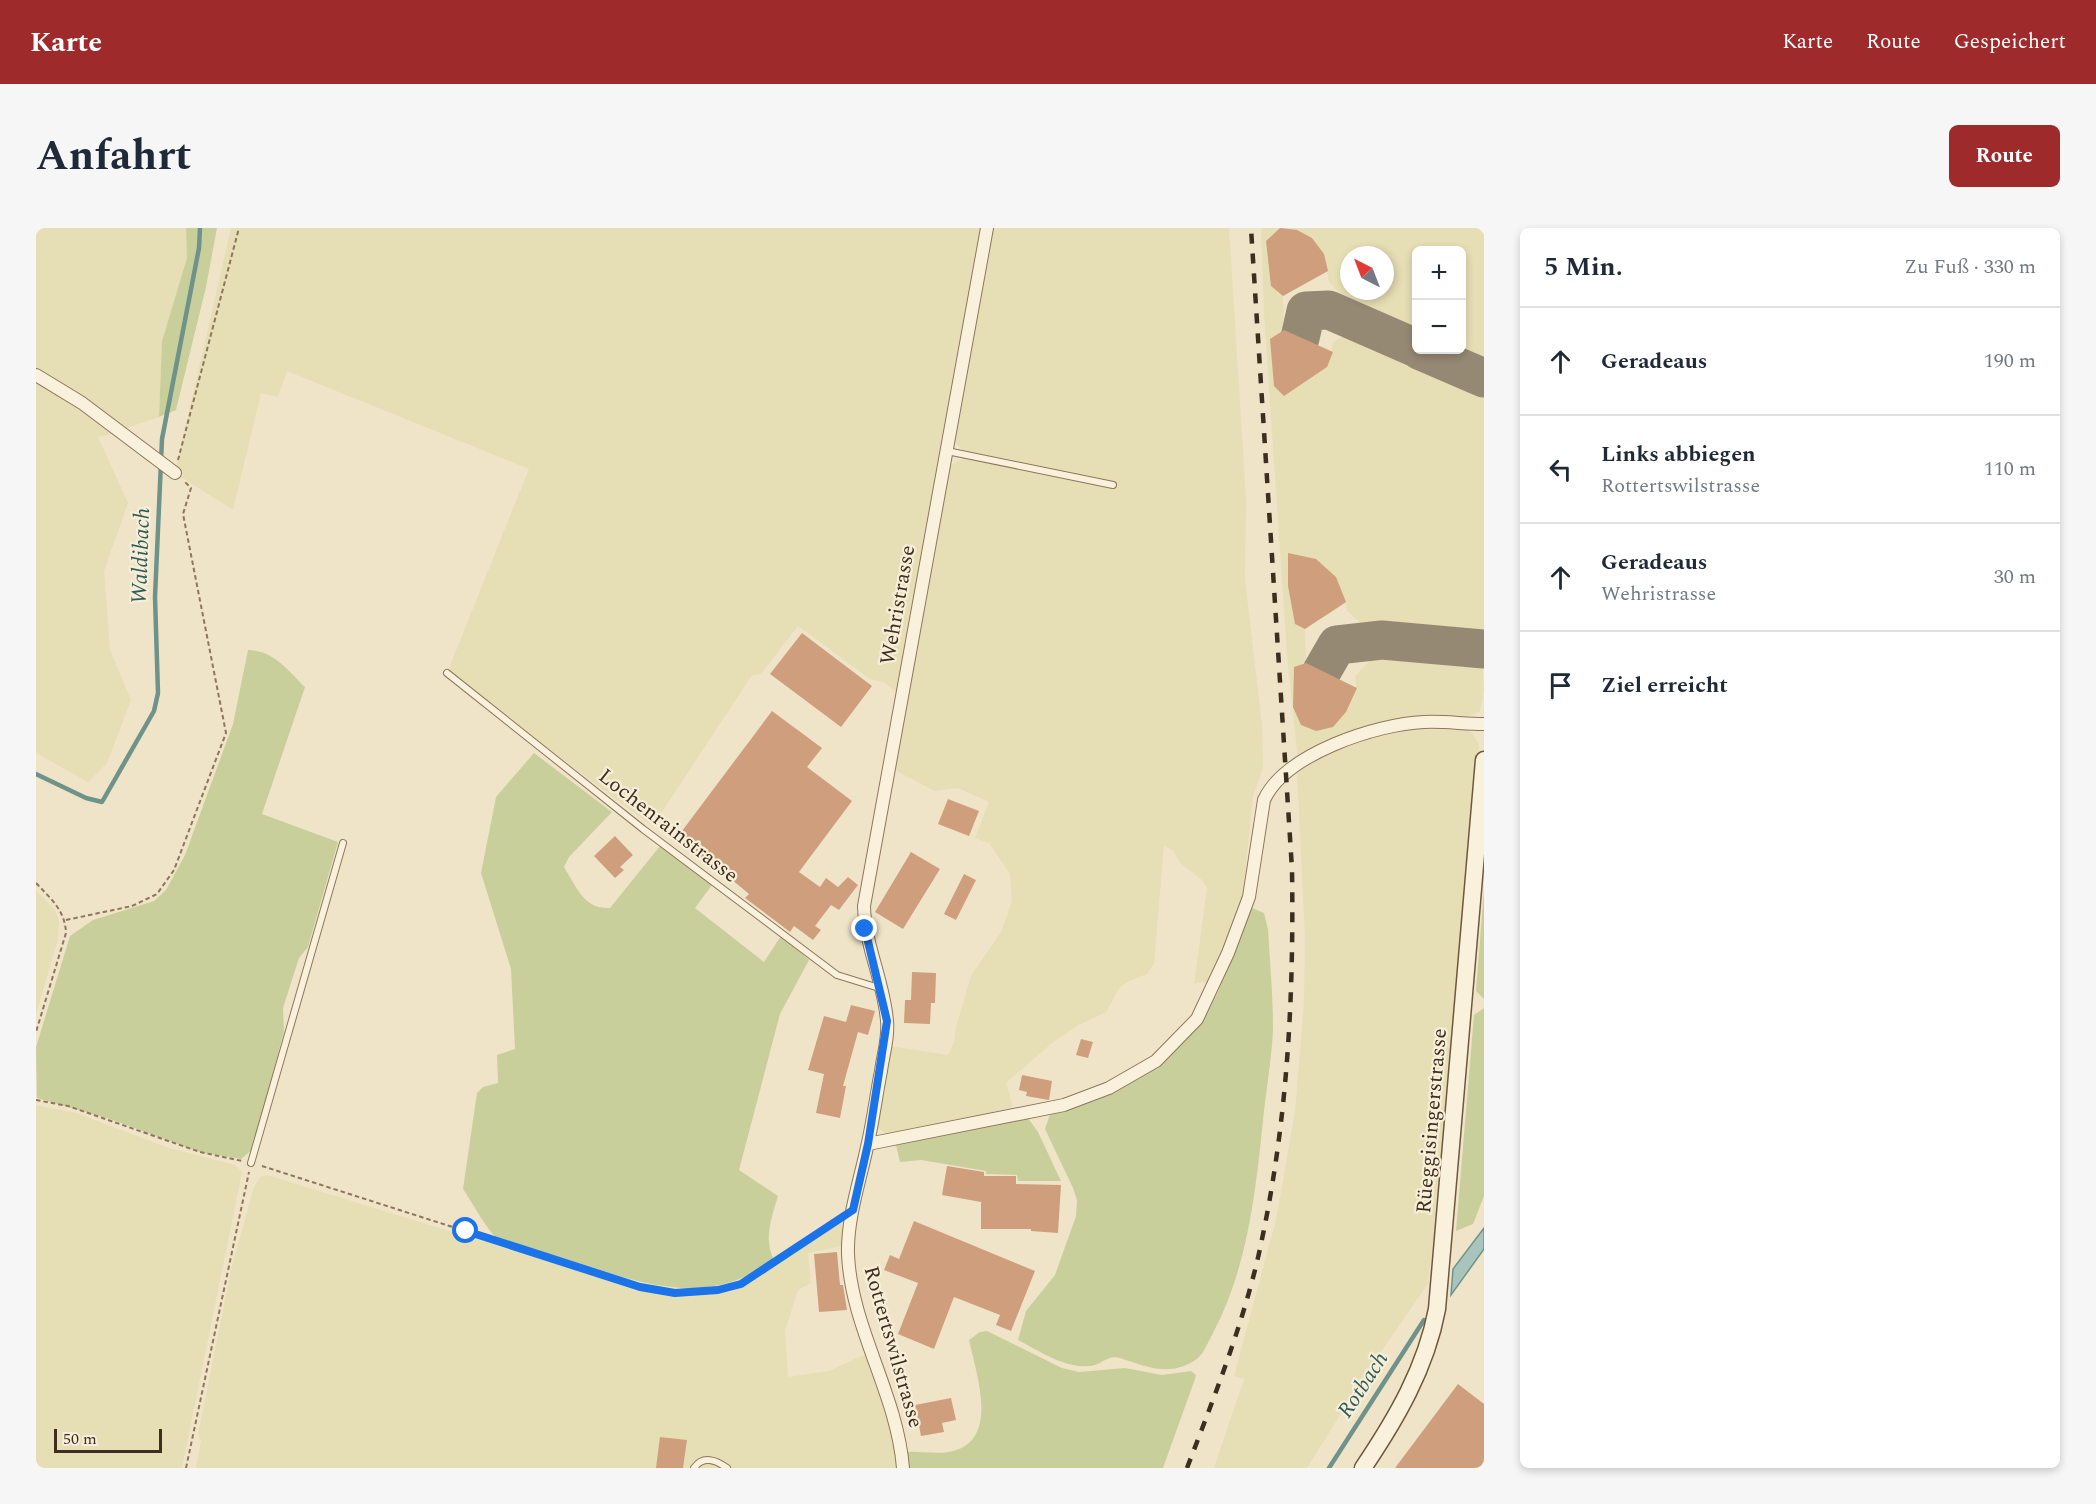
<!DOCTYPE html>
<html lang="de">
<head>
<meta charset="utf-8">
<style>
  :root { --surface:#fff; --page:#f6f6f7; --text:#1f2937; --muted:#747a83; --line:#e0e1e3; --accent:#9e2a2b }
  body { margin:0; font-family:Spectral,serif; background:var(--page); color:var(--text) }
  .controls { position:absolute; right:18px; top:18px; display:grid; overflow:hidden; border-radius:9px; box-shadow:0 3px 9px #0003 }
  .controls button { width:54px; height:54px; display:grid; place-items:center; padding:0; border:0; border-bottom:2px solid var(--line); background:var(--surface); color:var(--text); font:30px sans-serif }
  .compass { position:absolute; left:1304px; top:18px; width:54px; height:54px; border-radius:50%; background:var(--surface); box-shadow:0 3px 9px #0003; rotate:318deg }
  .scale { position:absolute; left:18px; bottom:15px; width:108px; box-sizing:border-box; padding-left:6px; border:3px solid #3d2e20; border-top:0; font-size:16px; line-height:21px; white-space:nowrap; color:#3d2e20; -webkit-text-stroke:4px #f7eed8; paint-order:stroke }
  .stop { position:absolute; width:18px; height:18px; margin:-14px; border:4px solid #1a73e8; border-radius:50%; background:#fff }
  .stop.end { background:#1a73e8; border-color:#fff; box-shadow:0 2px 6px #0008 }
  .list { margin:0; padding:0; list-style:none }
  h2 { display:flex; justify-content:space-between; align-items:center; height:78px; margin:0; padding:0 24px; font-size:26px }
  h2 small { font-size:20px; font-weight:400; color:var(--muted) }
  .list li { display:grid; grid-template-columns:39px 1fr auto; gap:18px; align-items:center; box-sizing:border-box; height:108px; padding:0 24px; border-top:2px solid var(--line) }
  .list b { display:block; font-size:22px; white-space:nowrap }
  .list p { margin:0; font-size:20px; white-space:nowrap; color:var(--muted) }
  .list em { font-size:20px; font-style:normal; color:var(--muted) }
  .icon { flex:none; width:33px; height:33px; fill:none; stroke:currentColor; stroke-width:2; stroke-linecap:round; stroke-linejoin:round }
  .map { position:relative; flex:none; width:1448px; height:1240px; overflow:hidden; border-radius:9px }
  header { display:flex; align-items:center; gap:36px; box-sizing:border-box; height:84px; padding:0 30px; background:var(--accent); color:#fff }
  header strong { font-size:28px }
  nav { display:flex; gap:33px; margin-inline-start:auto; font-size:21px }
  .intro { display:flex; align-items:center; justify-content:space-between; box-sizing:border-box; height:144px; padding:0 36px }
  h1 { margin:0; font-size:42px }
  .button { padding:15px 27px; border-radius:9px; background:var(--accent); color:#fff; font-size:21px; font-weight:700 }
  main { display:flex; gap:36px; padding:0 36px }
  aside { flex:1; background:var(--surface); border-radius:9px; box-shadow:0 3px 9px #0003 }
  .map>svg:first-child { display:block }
</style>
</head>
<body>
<header>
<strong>Karte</strong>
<nav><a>Karte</a><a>Route</a><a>Gespeichert</a></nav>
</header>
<div class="intro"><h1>Anfahrt</h1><a class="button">Route</a></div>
<main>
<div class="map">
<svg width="1448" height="1240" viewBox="0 0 1448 1240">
  <rect width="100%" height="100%" fill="#f0e4c8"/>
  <path fill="#e6deb5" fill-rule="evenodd" d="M0,0H150L151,30L126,113L123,189L88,201L0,143Z
    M195,0H950L862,465L847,454L834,451L762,398L725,446L716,447L620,593L612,595L411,445L493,241L251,143L242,169L225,165L197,282L139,245Z
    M957,0H1193L1210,271L1209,352L1226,496L1227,540L1217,568L1206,678L1174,758L1167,754L1158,756L1171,660L1166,652L1144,635L1138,623L1128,618L1118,736L1111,746L1095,752L1084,759L1070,784L1041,798L1016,815L970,855L977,879L863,908H854L843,901L841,894L854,818L912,827L918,815L920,799L935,748L965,704L976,673L974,646L953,615L939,610L953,574L922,560L898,563L861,543L857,535L911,244L915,237L926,231L927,223L919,214L918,207Z
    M1225,0H1448V143L1402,122H1426V22H1380V112L1323,86L1293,54L1291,43L1247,68L1248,102L1296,124V115L1318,101L1448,161V413L1345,405L1329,399L1311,383L1310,375L1269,401L1270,435L1320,460L1319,448L1342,425L1350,422L1446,431L1448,463L1444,483L1425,492L1362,493L1324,500L1301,509L1262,533L1251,427L1228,86ZM1313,27H1349V63H1313Z
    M0,151L82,205L62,209L92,275L68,343L74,422L95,472L71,535L52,554L0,525Z
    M1378,501L1431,502L1436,505L1443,516V529L1412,893L1392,1056L1333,1141L1271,1240H1178L1208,1151L1198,1148L1240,992L1259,883L1268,774L1269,710L1261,544L1314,513Z
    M0,662L19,682L23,692L22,711L0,787Z
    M0,877L40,885L133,920L199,937L206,944L146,1240H0Z
    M231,947L605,1062L631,1066L694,1064L711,1057L806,994L808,1006L806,1018L772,1025L775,1055L762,1062L749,1103L752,1149L793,1143L832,1125L851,1183L862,1240H160L165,1213L162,1206L196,1038L218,959L224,949Z"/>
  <path fill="#c9cf9b" d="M150,0H181L170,59L140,182L123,189L126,113L151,30Z
    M212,422C237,422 252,442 269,459L226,586L302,614L272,719L263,730L247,780L248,803L217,921L205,931L164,924L74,891L1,870L0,819L34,708L57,692L118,673L130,662L149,627L197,496Z
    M498,525L576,584L533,629L528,639C540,658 548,682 574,680L624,618L676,657L659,680L728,734L745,708L773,732L744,786L703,942L742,968C736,988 727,1012 738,1032C666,1084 599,1052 523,1029C509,1025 471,1017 461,1010C453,1005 434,971 427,961L441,865L447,859L462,855L461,827L479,821L475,741L445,645L460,569Z
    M1448,661V771L1440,763Z
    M1216,680L1228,685L1232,701C1234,734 1237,768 1237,801C1236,828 1231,856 1228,883C1220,960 1213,1038 1176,1107C1171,1116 1167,1128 1158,1133C1132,1149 1109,1138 1084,1130C1073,1126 1065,1137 1054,1138C1030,1141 1003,1123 982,1112L990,1083L1019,1047L1040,988L1041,972L1037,960L1009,901L1014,886L1101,852L1120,840L1160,800L1181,766Z
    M1448,780V968L1437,996L1420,1003L1438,787Z
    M992,890L1002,904L1025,953H982L981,947L950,946V943L885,932L864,934L860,917L957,893Z
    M951,1103L1026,1140L1043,1144L1089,1140L1126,1147L1155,1143L1160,1147L1159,1151L1127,1240H872L870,1224C885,1223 903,1227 917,1223C964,1211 940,1145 933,1112L944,1104Z"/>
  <path fill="#a9c4bc" stroke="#6f938a" stroke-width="1.5" d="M1448,1000V1021L1415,1067L1417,1041Z"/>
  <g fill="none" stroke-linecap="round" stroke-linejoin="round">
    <path stroke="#6f938a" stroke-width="4.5" d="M0,546L50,570L66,574L118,483L122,465L119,369L126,211L163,20L164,0
      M1293,1240L1388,1092"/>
    <path stroke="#968974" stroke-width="39" d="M1264,110L1270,83L1293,82L1380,120
      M1383,122L1448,150
      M1286,443L1301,417L1346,412L1448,421"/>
  </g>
  <path fill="#cf9f7d" d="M1244,0L1261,2L1276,10L1288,26L1292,43L1247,68L1235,58L1230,13Z
    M1248,102L1297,124L1291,139L1248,168L1238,158L1234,111Z
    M1252,325L1280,331L1300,349L1310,374L1269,401L1259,396L1252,358Z
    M766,405L836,458L805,499L734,446Z
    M1270,435L1321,460L1310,484L1297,499L1280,503L1265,497L1257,479L1258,439Z
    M736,483L786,520L771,539L816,573L763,644L784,659L790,650L802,659L812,649L822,657L803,682L795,677L779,698L785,702L777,712L758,698L754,704L709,670L713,666L695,651L640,611Z
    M912,571L943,583L933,608L902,596Z
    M579,608L597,627L584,639L588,642L579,650L558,628Z
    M875,624L904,641L867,701L839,684Z
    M928,646L940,652L920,692L908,686Z
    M876,744L900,745L899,775H895L894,796L868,795L869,772H875Z
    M815,777L839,783L832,807L822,804L807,858H810L804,890L780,885L788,846L772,842L788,788L810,794Z
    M1045,811L1057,814L1052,830L1040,827Z
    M986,847L1016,853L1013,872L990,868L991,864L983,862Z
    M911,938L948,944V948H980V956L1025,957L1022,1005L995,1003V1001H945V974L906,967Z
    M878,993L999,1043L975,1103L960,1097L964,1087L918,1069L898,1121L862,1106L882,1055L848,1042L854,1027L863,1031Z
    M801,1024L804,1057H807L811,1082L783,1084L778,1026Z
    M1422,1156L1448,1176V1240H1359Z
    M915,1170L920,1192L906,1195L908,1204L885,1208L879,1177Z
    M624,1209L651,1212L647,1240H620Z"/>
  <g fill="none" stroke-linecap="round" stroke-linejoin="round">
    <g stroke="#8d765c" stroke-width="8">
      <path id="service" d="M911,223L1077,257
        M411,445L607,601L801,747L843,760
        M215,935L307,615
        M658,1240C667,1227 680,1232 691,1240"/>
    </g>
    <g stroke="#8d765c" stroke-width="14">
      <path id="minor" d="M0,147L46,175L139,245
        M832,916L1028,877L1073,860L1120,833L1161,791L1192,725L1213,669L1228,572C1249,526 1340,496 1388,494C1408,493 1428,496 1448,496
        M867,1240C861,1165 815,1100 812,1026C811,990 824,953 831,919C837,894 840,868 845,843C847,827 853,809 851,793C848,754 829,718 828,678L951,0"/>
    </g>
    <g stroke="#6f573f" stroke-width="19">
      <path id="secondary" d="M1327,1240C1360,1191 1390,1140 1401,1081L1448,532"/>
    </g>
    <path stroke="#8d765c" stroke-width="2" stroke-dasharray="4.5 3" stroke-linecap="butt" d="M142,232L203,0
      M0,655C15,671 29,682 30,705L0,804
      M30,692L96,678L121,666L138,642L190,505L147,286L155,260L149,254
      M0,872L32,878L164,924L206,933
      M226,938L604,1059C636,1064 674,1069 705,1056C737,1042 772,1011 801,991
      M150,1240L213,944"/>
    <use href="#service" stroke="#faf1dc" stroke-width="6"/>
    <use href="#minor" stroke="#faf1dc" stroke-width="12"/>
    <use href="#secondary" stroke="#faf1dc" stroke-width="16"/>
    <path stroke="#3d2e20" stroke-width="4.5" stroke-dasharray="10 10" stroke-linecap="butt" d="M1151,1240C1177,1172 1204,1104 1221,1034C1251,903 1258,775 1256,641L1215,0"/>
  </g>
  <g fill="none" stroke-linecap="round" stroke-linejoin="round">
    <path stroke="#1a73e8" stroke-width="8" d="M430,1003L604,1059L639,1065L682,1062L705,1056L817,982L832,916L851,793L829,701"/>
  </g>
  <g text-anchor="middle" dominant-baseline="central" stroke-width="4.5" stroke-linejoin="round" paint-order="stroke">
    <g font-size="21" fill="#3d2e20" stroke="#f7eed8">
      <text transform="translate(862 377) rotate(-80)">Wehristrasse</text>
      <text transform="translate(632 598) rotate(38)">Lochenrainstrasse</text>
      <text transform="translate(1396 893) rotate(-85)">Rüeggisingerstrasse</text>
      <text transform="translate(857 1119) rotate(74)">Rottertswilstrasse</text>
    </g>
    <g font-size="22" font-style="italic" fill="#2f5d5a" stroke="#f7eed8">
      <text transform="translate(105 328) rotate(-88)">Waldibach</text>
      <text transform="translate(1327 1157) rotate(-57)">Rotbach</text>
    </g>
  </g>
</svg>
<div class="controls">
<button>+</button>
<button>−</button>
</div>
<svg class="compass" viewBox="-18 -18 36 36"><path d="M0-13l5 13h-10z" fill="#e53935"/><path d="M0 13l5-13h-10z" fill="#747a83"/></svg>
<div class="scale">50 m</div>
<div class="stop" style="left:430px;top:1003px"></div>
<div class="stop end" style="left:829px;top:701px"></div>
</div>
<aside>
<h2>5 Min.<small>Zu Fuß · 330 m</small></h2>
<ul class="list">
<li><svg class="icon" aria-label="ahead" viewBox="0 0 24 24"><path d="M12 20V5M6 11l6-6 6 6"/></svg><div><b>Geradeaus</b></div><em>190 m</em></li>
<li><svg class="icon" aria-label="left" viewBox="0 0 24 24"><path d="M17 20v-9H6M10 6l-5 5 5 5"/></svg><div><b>Links abbiegen</b><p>Rottertswilstrasse</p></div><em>110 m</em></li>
<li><svg class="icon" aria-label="ahead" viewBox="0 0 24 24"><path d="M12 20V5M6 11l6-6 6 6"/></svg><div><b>Geradeaus</b><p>Wehristrasse</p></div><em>30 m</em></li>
<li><svg class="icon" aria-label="arrive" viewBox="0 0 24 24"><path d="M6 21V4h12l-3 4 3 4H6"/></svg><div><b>Ziel erreicht</b></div></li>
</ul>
</aside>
</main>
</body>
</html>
